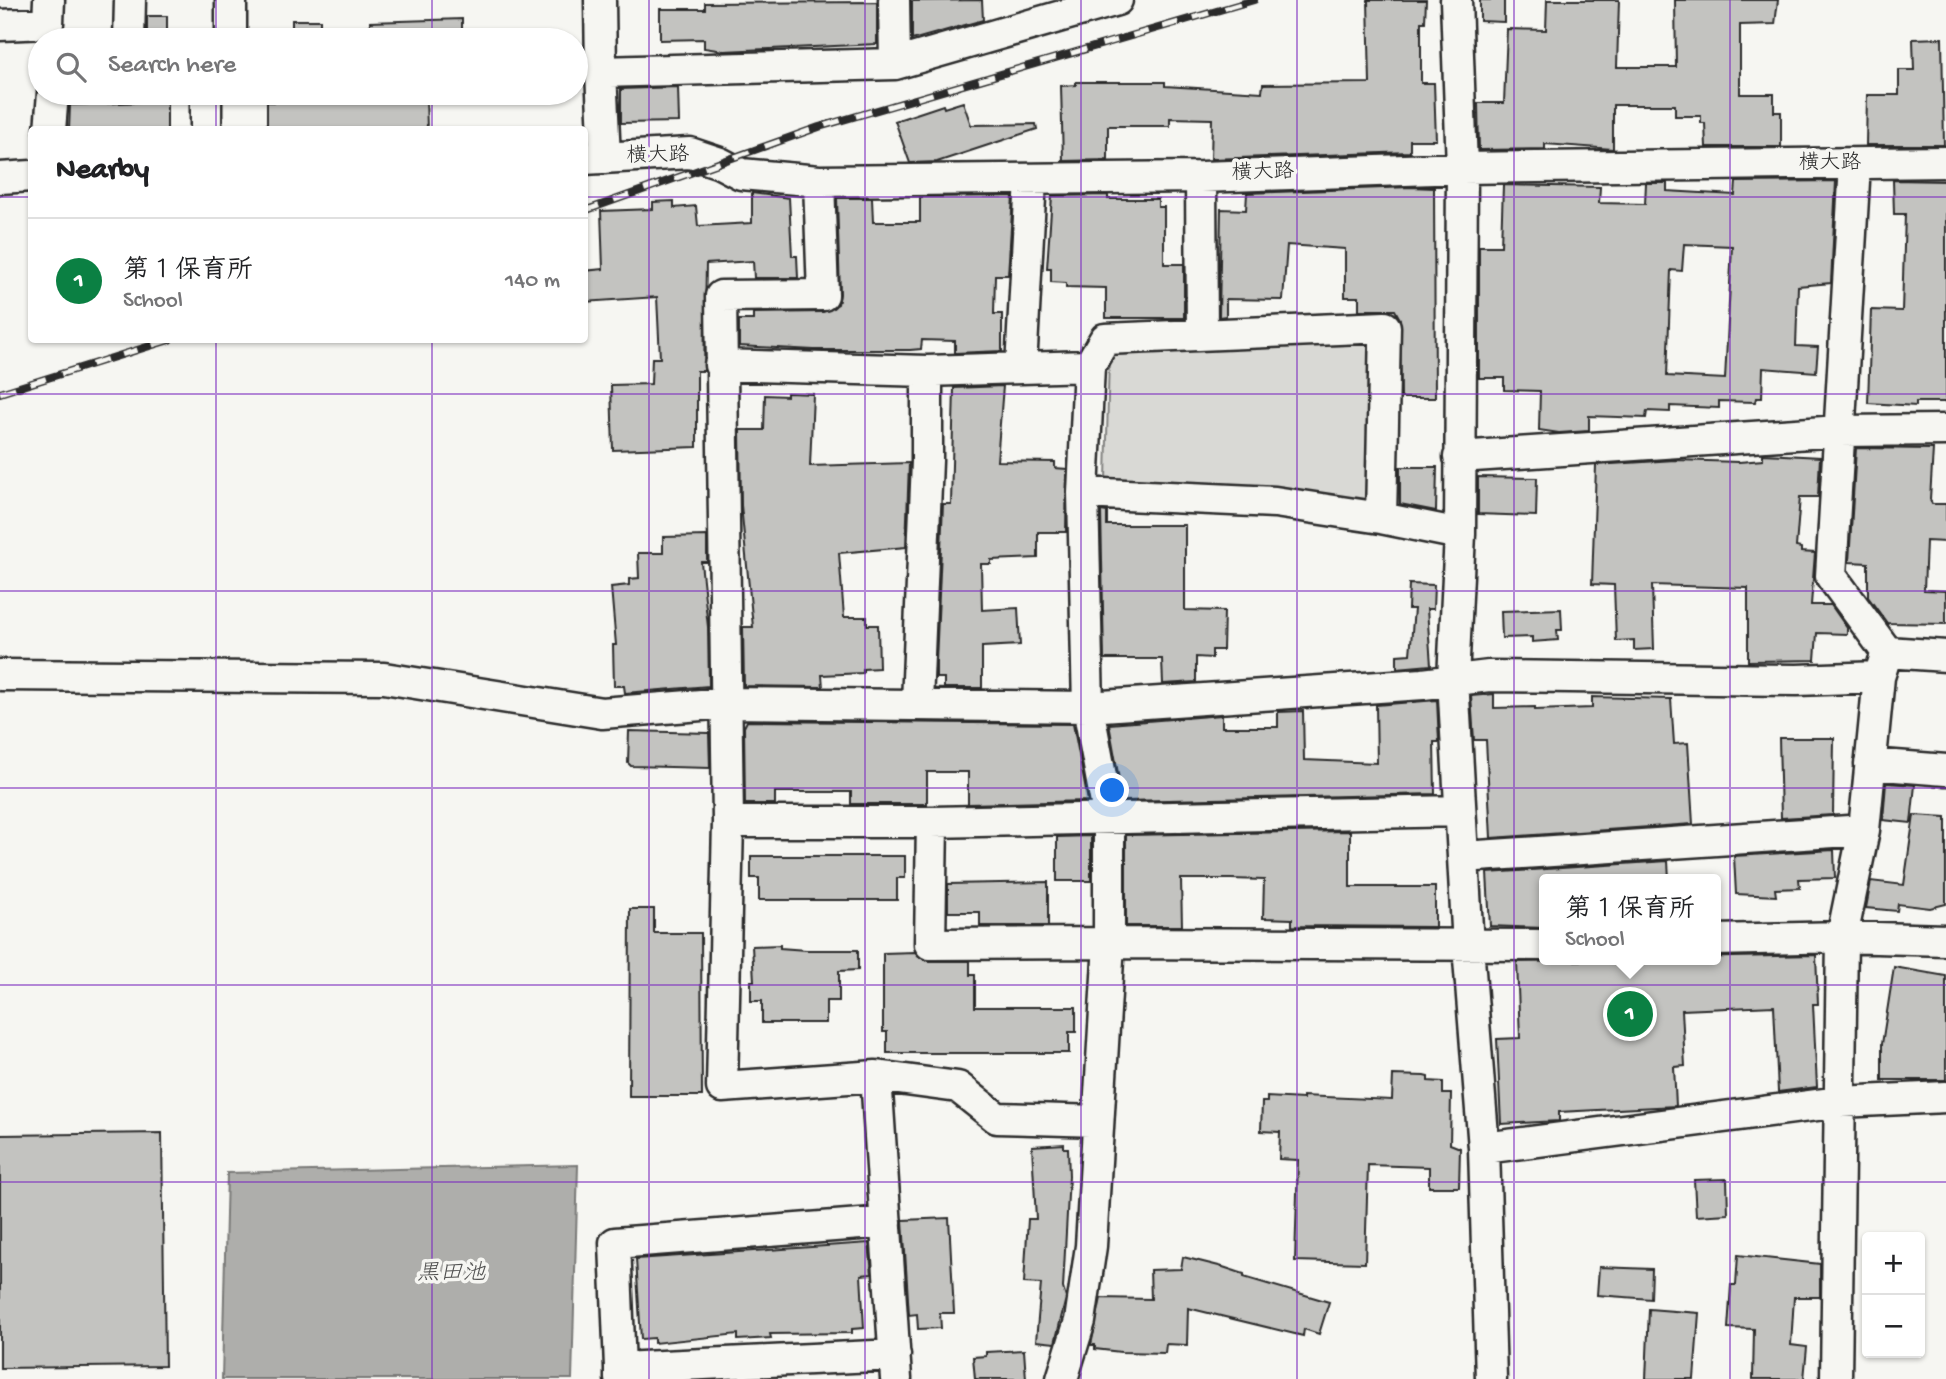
<!DOCTYPE html>
<html lang="en">
<head>
<meta charset="utf-8">
<style>
  :root { --surface:#fff; --page:#f2f2f2; --text:#202124; --muted:#757577; --line:#e0e0e0; --accent:#0b8043 }
  body { margin:0; font-family:"Gochi Hand","Klee One",sans-serif; background:var(--page); color:var(--text) }
  .controls { position:absolute; right:21px; bottom:21px; display:grid; overflow:hidden; border-radius:7px; box-shadow:0 2px 5px #0004 }
  .controls button { width:63px; height:63px; display:grid; place-items:center; padding:0; border:0; border-bottom:2px solid var(--line); background:var(--surface); color:var(--text); font:35px sans-serif }
  .you { position:absolute; left:1113px; top:791px; width:24px; height:24px; margin:-18px; border:5px solid #fff; border-radius:50%; background:#1a73e8; box-shadow:0 0 0 10px #1a73e833 }
  .badge { display:grid; place-items:center; width:46px; height:46px; border-radius:50%; background:var(--accent); color:#fff; font-size:23px; font-weight:700 }
  .pin { position:absolute; translate:-50% -50%; border:4px solid #fff; box-shadow:0 2px 7px #0006 }
  .popup { position:absolute; left:1539px; top:874px; width:182px; height:91px; box-sizing:border-box; display:grid; place-content:center; border-radius:7px; background:var(--surface); filter:drop-shadow(0 2px 5px #0005); font-size:23px; white-space:nowrap; color:var(--muted) }
  .popup b { font-size:26px; color:var(--text) }
  .popup::after { content:''; position:absolute; left:50%; top:100%; margin-left:-14px; border:14px solid transparent; border-top-color:var(--surface) }
  .list { margin:0; padding:0; list-style:none }
  h2 { display:flex; justify-content:space-between; align-items:center; height:91px; margin:0; padding:0 28px; font-size:30px }
  h2 small { font-size:23px; font-weight:400; color:var(--muted) }
  .list li { display:grid; grid-template-columns:46px 1fr auto; gap:21px; align-items:center; box-sizing:border-box; height:126px; padding:0 28px; border-top:2px solid var(--line) }
  .list b { display:block; font-size:26px; white-space:nowrap }
  .list p { margin:0; font-size:23px; white-space:nowrap; color:var(--muted) }
  .list em { font-size:23px; font-style:normal; color:var(--muted) }
  .icon { flex:none; width:38px; height:38px; fill:none; stroke:currentColor; stroke-width:2; stroke-linecap:round; stroke-linejoin:round }
  .map { position:relative; flex:none; width:1946px; height:1379px; overflow:hidden }
  .search { position:absolute; background:var(--surface); box-shadow:0 2px 5px #0004; left:28px; top:28px; width:560px; height:77px; display:flex; align-items:center; gap:18px; box-sizing:border-box; padding:0 24px; border-radius:38px; color:var(--muted); font-size:26px }
  .panel { position:absolute; background:var(--surface); box-shadow:0 2px 5px #0004; left:28px; top:126px; width:560px; height:217px; border-radius:7px }
  .map>svg:first-child { display:block }
</style>
</head>
<body>
<div class="map">
<svg width="1946" height="1379" viewBox="0 0 1946 1379">
  <rect width="100%" height="100%" fill="#f6f6f2"/>
  <filter id="ink" filterUnits="userSpaceOnUse"><feTurbulence type="fractalNoise" baseFrequency=".0143" numOctaves="2"/><feDisplacementMap in="SourceGraphic" scale="14" xChannelSelector="R" yChannelSelector="G"/><feConvolveMatrix kernelMatrix="1 2 1 2 8 2 1 2 1" color-interpolation-filters="sRGB"/></filter>
  <g filter="url(#ink)">
    <path fill="#d9d9d5" stroke="#828280" stroke-width="2" d="M1375,338L1373,506L1106,481L1109,355L1116,348Z"/>
    <path fill="#aeaeab" stroke="#7a7a78" stroke-width="2" d="M578,1165L572,1379H222L227,1173Z"/>
    <path fill="#c3c3c0" stroke="#2b2b2b" stroke-width="2" fill-rule="evenodd" d="M982,0L983,20L912,40V1Z
      M1368,0H1426L1425,22H1421V83H1434L1436,140H1410V152L1211,159L1212,119L1170,118V126H1108V160L1063,161L1061,86L1076,85V82H1165V86L1262,92L1263,84L1370,83Z
      M1480,0H1504V22L1480,21Z
      M1547,0H1619L1617,67H1676L1675,0H1778L1775,24L1740,25V94H1774V112H1781V147H1706L1705,123H1701V116H1675V105H1613V149L1545,144V149L1479,150L1478,103H1504L1507,29L1546,30Z
      M877,2V44L724,51L704,48V39L660,40V9H705V3Z
      M147,16H167V38H147Z
      M462,19V40H370V22Z
      M292,20H320V40H292Z
      M1942,38L1944,145H1866L1867,95H1899V70H1914L1913,39Z
      M678,87L679,122L621,123V89Z
      M140,93H167V130H69L70,105L140,102Z
      M292,93H422V97H426L427,130H267V102H292Z
      M963,102L971,125L1036,124L1037,129L937,162L910,163L895,121L943,105L944,108Z
      M1893,180L1946,181V402H1916V406L1868,403L1871,310L1902,311L1905,214H1894Z
      M1836,181L1831,283L1798,286L1796,346L1818,347L1816,372L1763,368L1762,398H1756L1755,402L1719,401V408L1670,406V412L1647,411L1646,418L1589,416V431L1559,433L1539,430L1540,391L1504,390V378H1479V246H1501L1503,185L1600,187L1599,203L1645,204L1646,183H1667V191L1735,195L1736,182ZM1684,244L1732,246L1725,379L1667,376L1671,270L1682,271Z
      M1411,187L1434,188L1435,398H1401L1400,319L1395,310H1359V297H1345V249L1287,245L1283,300L1226,299V316L1219,317L1221,209L1246,210L1247,193Z
      M752,193L789,198L792,256H797L798,278H754L753,261L706,264L704,371H697V447L613,450L611,385L651,384L652,358H660L657,297L584,302V271L603,269L601,211L653,209V202L674,201V208L696,206L698,226L752,223Z
      M1108,195V199H1158V207H1164V264H1184V318H1106V288L1066,287V283L1051,282V268H1047L1052,196Z
      M1013,196L1008,275H995L994,314H1002V351L955,353V341L922,340L921,349L910,350H814L739,346V320H753V313L823,312L838,304L840,294L837,198H872L873,222H920V197Z
      M1003,386L997,461L1055,462V468L1067,469L1066,532H1038V558L991,560V564H981L982,610L1018,608L1020,645L982,647V688H944V678H936V662L943,504H951L954,388Z
      M787,393L813,394L810,466L909,463L906,547L839,553L844,617H867V625H878L879,668L863,669V673L822,675L823,687L744,686L743,627H753L741,505L740,430H764L765,395L787,396Z
      M1856,448L1933,449L1930,499L1932,504H1946V542L1926,541L1924,590L1946,591V624L1887,623L1868,597V563L1849,562Z
      M1763,454L1820,457L1818,497H1800L1796,547L1801,548V552L1815,553L1811,605H1831L1847,628V634L1817,633L1815,660L1748,661V588L1652,585L1654,649L1634,650V640L1616,641L1614,585L1592,584L1596,465L1675,460L1739,462L1763,460Z
      M1400,467H1437L1436,511L1400,504Z
      M1478,477L1537,478L1536,516L1478,514Z
      M1101,511L1107,512V525H1185V610L1224,611L1223,650H1212V658L1196,657V682L1163,684L1162,659H1104Z
      M707,536V562H701L708,627L709,686L625,693L624,686H614L613,645H616L611,587L629,585V579L639,578L638,553H663V537Z
      M1409,584L1434,585L1433,609H1427L1431,665L1397,668V655L1410,654L1414,609H1408Z
      M1561,609L1562,630H1557L1558,640L1532,642V637L1502,638L1501,611Z
      M1494,694V708L1535,707V710L1592,708V697L1671,699L1674,744L1688,743L1693,824L1491,838L1486,740H1474L1471,696Z
      M1437,700L1439,742H1434L1435,794L1123,801L1109,724L1222,715V727H1278V712L1303,711L1304,760L1377,763L1376,705Z
      M747,721L1073,724L1088,801L968,804V772H927V804H851V792H775V804H745L744,727Z
      M629,731L709,733L710,768L631,766L628,763Z
      M1779,738H1834L1833,815L1781,818Z
      M1886,783L1915,785L1911,823L1883,820Z
      M1914,815L1946,817V904L1930,908L1898,904L1897,911L1866,908L1871,881L1904,885Z
      M1350,831V887H1435V927L1292,926V919L1263,918L1264,880L1231,879H1181L1182,926H1126V835Z
      M1091,836V881H1057V837Z
      M1834,850L1835,878L1799,879L1800,888L1775,889L1776,896L1736,894L1734,856Z
      M751,856H905V878H897V900H759V878H751Z
      M1668,861L1669,879H1544V928L1490,926L1487,873Z
      M1048,882V926H980V912H948V884Z
      M630,909H654V933H701L702,1096H629Z
      M780,945V948L806,950H858V970L839,971V1001H826V1023H762V1001H751V981H754L752,946Z
      M915,952L929,961H970V975H975V1007H1076V1032H1069V1053H887V1032H883V953Z
      M1816,955L1818,1004H1813L1817,1087L1778,1092L1774,1006L1682,1010L1685,1066L1674,1067L1676,1106L1559,1112V1121L1501,1124L1497,1039L1520,1038L1517,962Z
      M1894,967L1946,976V1080H1882V1044Z
      M1393,1075L1424,1076L1428,1077V1081L1443,1082V1094H1451L1450,1144L1460,1148L1459,1187H1429V1167L1368,1165L1365,1263L1295,1261L1298,1160L1279,1159L1280,1132L1261,1131L1262,1102H1267V1097L1303,1099V1096L1392,1100Z
      M162,1133L165,1366L0,1368V1135Z
      M1064,1144V1148H1068L1069,1176L1063,1288L1066,1298L1055,1343L1036,1341L1041,1284L1024,1283L1028,1219H1036L1032,1146Z
      M1727,1179L1728,1214L1696,1216L1694,1180Z
      M949,1218L954,1313H940L941,1328L918,1329L917,1314L909,1315L903,1220Z
      M869,1243L872,1274L861,1275L864,1328L852,1329V1333L770,1334L771,1338L738,1340V1334L654,1343V1338L641,1339L636,1259Z
      M1738,1255L1820,1264V1297H1794L1791,1345L1807,1347L1804,1379H1753L1754,1329L1728,1328L1731,1285H1736Z
      M1183,1257L1223,1267L1244,1274V1277L1329,1302L1319,1334L1304,1329L1303,1336L1188,1308L1187,1345L1166,1344L1165,1353L1121,1352L1095,1349V1345H1091L1101,1298L1151,1299L1150,1270L1181,1269Z
      M1599,1267L1652,1269L1651,1299L1597,1295Z
      M1649,1309L1699,1313L1694,1379H1646Z
      M1024,1350L1026,1379H975L973,1357L986,1356V1352Z"/>
    <g fill="none" stroke-linecap="round" stroke-linejoin="round">
      <g stroke="#2b2b2b" stroke-width="35">
        <path id="street" d="M231,0V40
          M600,0L601,72L895,64L1117,0
          M894,0L895,64
          M1456,0L1462,168L1460,534L1453,679L1468,946L1484,1148L1491,1379
          M0,25L48,23L49,0
          M129,40L130,0
          M601,72L605,158
          M50,130L53,93
          M206,130V93
          M584,159L690,153L720,163L741,174L819,181L1201,177L1462,168L1946,162
          M1855,164L1831,576L1887,652
          M1201,177L1202,334
          M0,178L32,176
          M819,181L823,295L721,296L728,822L722,1087L876,1076L958,1087L997,1118L1098,1121
          M720,365L927,371
          M1089,366L1105,339L1385,327L1381,518
          M1459,457L1839,431L1946,430
          M1083,493L1275,502L1381,518L1460,534
          M1887,652L1946,656
          M0,675L384,678L602,713L726,703L1088,707L1423,684L1489,676L1797,680L1879,677
          M917,703L927,461V371L1021,368
          M1870,764L1946,770
          M728,822H932L1460,811
          M932,822L930,944L1109,943V819L1088,707L1083,493L1089,366L1021,368L1031,179
          M1463,857L1864,830
          M1716,940L1842,937L1946,940
          M876,1076L896,1379
          M1484,1148L1840,1102L1946,1097
          M620,1368L615,1243L886,1222
          M620,1379V1368L895,1355
          M1062,1379L1080,1321L1091,1246L1109,943L1544,945
          M1836,1379L1842,937L1864,830L1879,677L1887,652"/>
      </g>
      <use href="#street" stroke="#f6f6f2" stroke-width="30"/>
      <g stroke="#2b2b2b" stroke-width="8">
        <path id="rail" d="M584,211L819,127L1254,0
          M0,393L169,340"/>
      </g>
      <use href="#rail" stroke="#f6f6f2" stroke-width="5" stroke-dasharray="16" stroke-linecap="butt"/>
    </g>
  </g>
  <path fill="none" stroke="#7b2cbf" stroke-width="2" stroke-opacity="0.55" d="M216,0V40M432,0V40M649,0V1379M865,0V1379M1081,0V1379M1297,0V1379M1514,0V1379M1730,0V1379M216,93V130M432,93V130M0,197H32M584,197H1946M216,340V1379M432,340V1379M0,394H1946M0,591H1946M0,788H1946M0,985H1946M0,1182H1946"/>
  <g text-anchor="middle" dominant-baseline="central" stroke-width="7" stroke-linejoin="round" paint-order="stroke">
    <g font-size="21" fill="#2b2b2b" stroke="#f6f6f2">
      <text transform="translate(658 157) rotate(-1)">横大路</text>
      <text x="1830" y="164">横大路</text>
      <text transform="translate(1263 174) rotate(-2)">横大路</text>
    </g>
    <g font-size="23" font-style="italic" fill="#525251" stroke="#f6f6f2">
      <text x="451" y="1274">黒田池</text>
    </g>
  </g>
</svg>
<div class="controls">
<button>+</button>
<button>−</button>
</div>
<div class="you"></div>
<div class="pin badge" style="left:1630px;top:1014px">1</div>
<div class="popup"><b>第１保育所</b>School</div>
<div class="search"><svg class="icon" aria-label="search" viewBox="0 0 24 24"><circle cx="10" cy="10" r="6"/><path d="M15 15l6 6"/></svg>Search here</div>
<section class="panel">
<h2>Nearby<small></small></h2>
<ul class="list">
<li><span class="badge">1</span><div><b>第１保育所</b><p>School</p></div><em>140 m</em></li>
</ul>
</section>
</div>
</body>
</html>
